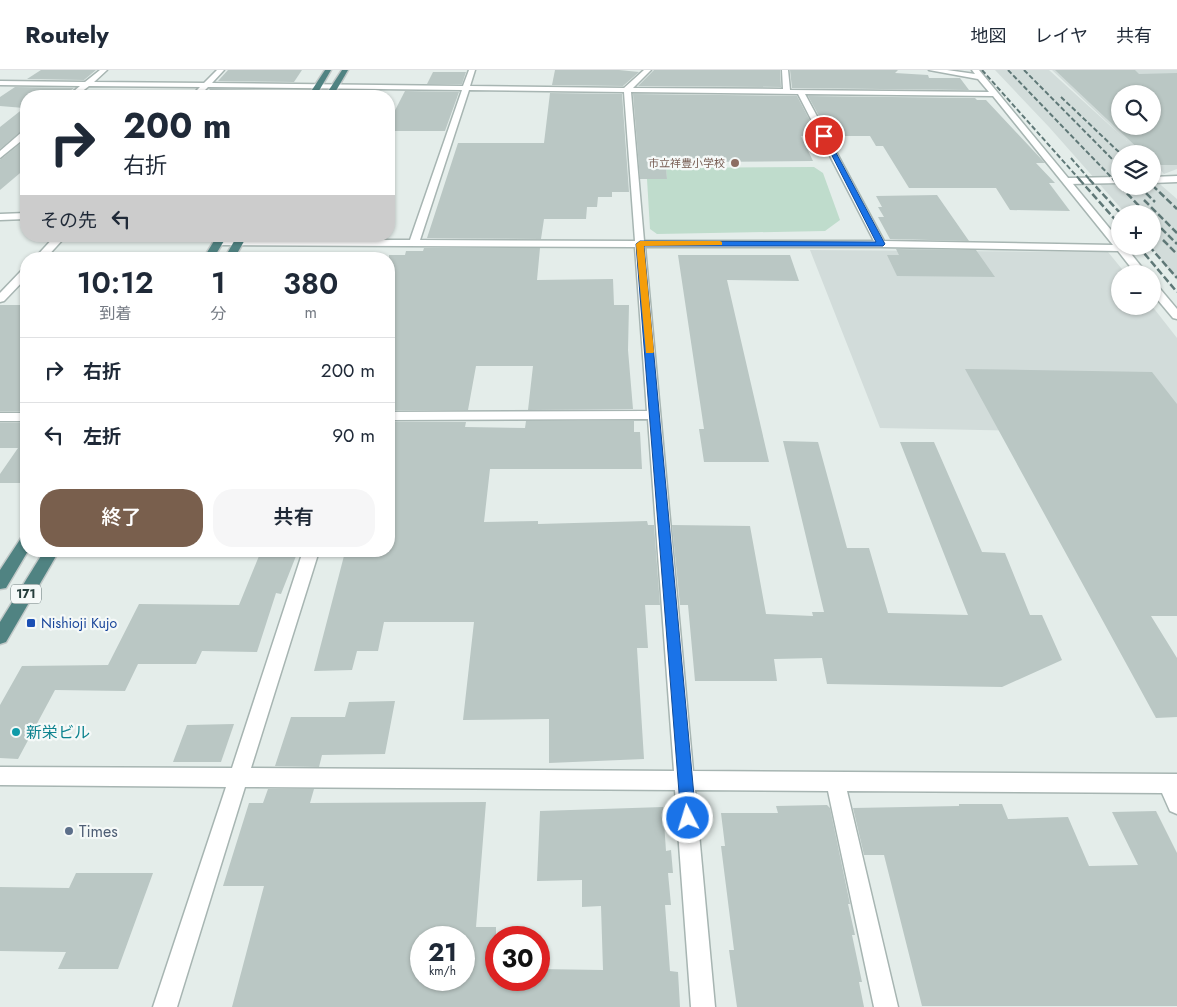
<!DOCTYPE html>
<html lang="ja">
<meta charset="utf-8">
<style>
:root{--surface:#fff;--page:#f6f6f7;--text:#1f2937;--muted:#747a83;--line:#e0e1e3;--accent:#795f4d}
body{margin:0;font-family:Jost,"Noto Sans JP",sans-serif;background:var(--page);color:var(--text);height:100vh;display:flex;flex-direction:column;font-size:19px;white-space:nowrap}
*{box-sizing:border-box;margin:0}
p{font-size:16px;color:var(--muted)}
.icon{flex:none;width:28px;height:28px;fill:none;stroke:currentColor;stroke-width:2;stroke-linecap:round;stroke-linejoin:round}
.map{position:relative;flex:1;overflow:hidden}
.panel{position:absolute;left:20px;top:182px;width:375px;height:305px;display:flex;flex-direction:column;background:var(--surface);border-radius:20px;box-shadow:0 1px 4px #0004}
.panel>*{flex:none}
.hud{position:absolute;left:20px;top:20px;width:375px;height:152px;border-radius:20px;box-shadow:0 1px 4px #0004;background:#fff;color:var(--text);overflow:hidden}
.buttons{position:absolute;left:1111px;top:15px;display:grid;gap:10px}
.buttons a{display:grid;place-items:center;width:50px;height:50px;border-radius:50%;background:var(--surface);box-shadow:0 1px 4px #0004;font-size:25px}
.speed{position:absolute;left:410px;top:856px;display:flex;gap:10px;font-size:25px;font-weight:700;text-align:center}
.speed>*{display:grid;place-content:center;width:65px;height:65px;border-radius:50%;background:var(--surface);box-shadow:0 1px 4px #0004;line-height:1}
.speed small{font-size:12px;font-weight:400}
.speed .limit{border:8px solid #d22;background:#fff;color:#111}
.pin{position:absolute;display:grid;place-items:center;width:42px;height:42px;color:#fff;margin:-21px;border:2px solid #fff;border-radius:50%;box-shadow:0 1px 5px #0007}
.me{position:absolute;width:55px;margin:-28px;rotate:355deg;stroke-linejoin:round;filter:drop-shadow(0 0 4px #0008)}
.turn{display:flex;align-items:center;gap:18px;height:105px;padding:0 20px;font-size:22px}
.turn .icon{width:65px;height:65px;stroke-width:2.5}
.turn b{display:block;font-size:35px;line-height:42px}
.then{display:flex;align-items:center;height:48px;padding:0 20px;background:#0003;gap:10px;font-size:19px}
.eta{display:flex;justify-content:space-evenly;align-items:center;height:85px;text-align:center}
.eta b{font-size:30px;font-weight:600;line-height:35px}
.cta{display:flex;gap:10px;margin-top:auto;padding:10px 20px}
.cta a{flex:1;height:58px;border-radius:20px;background:var(--accent);color:#fff;font-size:20px;font-weight:600;line-height:58px;text-align:center}
.cta a+a{background:var(--page);color:var(--text)}
ul{padding:0;list-style:none}
li{display:flex;align-items:center;gap:15px;height:65px;padding:0 20px;border-top:1px solid var(--line)}
li div{flex:1}
li b{display:block;font-size:19px}
li em{font-style:normal}
header{display:flex;align-items:center;gap:30px;box-sizing:border-box;height:70px;padding:0 25px;background:var(--surface);border-bottom:1px solid var(--line)}
header strong{font-size:24px}
nav{display:flex;gap:28px;margin-inline-start:auto;font-size:18px}
.map>svg:first-child{display:block}
</style>
<header>
<strong>Routely</strong>
<nav><a>地図</a><a>レイヤ</a><a>共有</a></nav>
</header>
<div class="map">
<svg width="1177" height="937" viewBox="0 0 1177 937">
<rect width="100%" height="100%" fill="#e4edea"/>
<g fill="#d2dcda" fill-rule="evenodd">
<path d="M995,0H1049L1127,71L1052,0H1177V99L1164,104L1160,99L1153,102L1152,84H1120V116H1152L1153,108L1177,129V210L1151,176H1152V144H1126L1049,57ZM1120,24H1152V56H1120Z"/>
<polygon points="810,180 1108,182 1126,204 1120,204 1120,236 1152,236 1177,268 1177,364 880,358"/>
</g>
<polygon fill="#bfdccc" points="814,97 823,103 840,150 825,161 657,164 650,159 647,109 667,109 666,98"/>
<g fill="#bac7c4" fill-rule="evenodd">
<polygon points="41,0 96,0 84,10 27,9"/>
<polygon points="228,0 302,0 294,12 218,11"/>
<polygon points="555,0 619,0 639,2 623,16 552,15"/>
<polygon points="654,0 780,0 781,17 638,16"/>
<polygon points="790,0 898,0 895,3 928,5 929,8 960,8 969,20 792,18"/>
<path d="M1055,0H1135L1139,4L1177,3V95H1156L1152,92V84H1144ZM1120,24H1152V56H1120Z"/>
<polygon points="433,2 466,2 462,14 427,14"/>
<polygon points="15,17 74,18 63,26 26,26 26,59 22,60 0,79 0,57 24,38 0,36 0,27"/>
<polygon points="210,19 289,20 284,26 204,26"/>
<polygon points="405,21 459,22 445,61 389,61 389,52"/>
<polygon points="550,23 622,24 629,122 612,122 612,127 598,127 597,137 587,137 586,149 544,149 541,169 427,168 458,73 544,73"/>
<polygon points="633,24 797,26 818,66 801,66 813,91 702,92 703,95 666,96 667,109 640,109"/>
<polygon points="808,26 975,28 977,30 986,30 1045,93 1036,93 1055,113 1049,113 1070,141 1010,140 996,118 909,118 883,76 876,76 870,66 830,66"/>
<polygon points="26,69 26,98 0,120 0,90"/>
<polygon points="937,125 969,171 890,169 878,147 884,147 878,137 882,137 876,126"/>
<polygon points="424,178 540,178 537,210 613,209 614,235 629,235 628,280 633,339 528,340 533,296 476,296 468,340 389,340 389,185 405,185 406,181 423,181"/>
<polygon points="896,179 976,180 995,207 897,206 887,185 899,185"/>
<polygon points="678,185 790,185 799,211 727,210 769,392 704,392 699,359 704,359"/>
<rect x="0" y="235" width="26" height="106"/>
<polygon points="965,299 1152,302 1177,334 1177,546 1151,546 1177,588 1177,647 1156,648"/>
<polygon points="526,351 634,351 634,362 640,362 642,399 490,399 484,452 538,451 538,454 647,451 648,455 654,455 660,535 645,535 648,578 637,578 644,689 549,693 549,649 463,650 474,552 384,552 378,581 357,581 352,600 314,601 345,482 389,481 389,352 466,352 465,357 525,358"/>
<polygon points="0,353 26,353 26,413 0,413 0,404 18,378 0,378"/>
<polygon points="783,371 818,372 847,478 869,478 888,543 968,545 900,372 934,372 982,482 1005,483 1030,545 1042,545 1062,590 1002,617 827,614 822,588 774,589 777,611 695,611 688,535 680,535 672,455 750,456 766,544 813,546 812,542 824,542"/>
<polygon points="261,481 298,481 281,524 276,523 257,582 202,581 196,594 138,594 125,621 55,620 18,689 0,688 0,635 22,596 108,595 139,534 239,535"/>
<polygon points="395,631 385,684 322,685 319,697 275,696 291,647 345,647 349,632"/>
<polygon points="234,654 221,692 173,692 187,655"/>
<path d="M268,719H314L310,733L486,732L476,857H496V910H539V899L603,900L601,836L582,837V810L537,811L540,741L663,737L666,781L671,780L673,803H668L671,835H665L670,901L678,902L680,937H232L264,816H223L249,733H263ZM421,868H464V910H421Z"/>
<polygon points="959,734 1002,734 1008,749 1068,747 1089,796 1138,795 1112,742 1156,741 1177,783 1177,936 922,936 884,785 864,785 853,738 959,736"/>
<polygon points="827,735 830,738 850,834 848,834 855,865 852,865 862,912 859,912 864,937 737,937 729,880 734,880 721,776 725,776 721,743 778,743 776,736"/>
<polygon points="76,803 153,803 118,899 58,899 66,882 0,881 0,817 69,818"/>
</g>
<g fill="none" stroke-linecap="round" stroke-linejoin="round">
<defs>
<g id="minor">
<path d="M100,0H107L94,12L204,13L217,0H224L212,13L463,16L469,0H475L470,16L624,18L644,0H651L633,18L783,19L782,0H788L790,20L989,22L978,9L929,0H947L975,4L972,0H979L1120,171V176H1125L1147,204H1136L1118,181L881,177H645L693,701L1177,704V744L1170,741L1162,723L847,721L898,937H874L828,721L695,720L715,937H691L675,720L245,717L177,937H153L226,717L0,715V697L232,698L303,481H319L251,698L674,701L648,349L389,350V342L647,341L635,177L215,175V171L218,170H410L462,20L208,17L199,26H191L200,17L89,16L76,26H68L80,16L0,15V11L85,12ZM469,20L624,22L635,171L420,170ZM631,22L798,24L874,171H644ZM805,24L993,26L1113,175L884,171Z"/>
<polygon points="23,61 26,61 26,67 0,88 0,81"/>
<polygon points="26,143 26,149 0,150 0,144"/>
<polygon points="55,166 66,166 45,189 34,189"/>
<polygon points="26,199 26,208 4,231 0,232 0,223 22,200"/>
<polygon points="1152,213 1156,214 1177,239 1177,249 1173,248 1152,223"/>
<rect x="0" y="343" width="26" height="8"/>
</g>
<g id="tertiary">
<polygon points="1177,106 1177,112 1152,113 1152,107"/>
<polygon points="1120,107 1120,113 1068,114 1064,111 1068,108"/>
</g>
<g id="trunk">
<polygon points="325,0 331,0 316,26 308,26"/>
<polygon points="342,0 348,0 333,26 325,26"/>
<polygon points="217,166 227,166 213,189 203,189"/>
<polygon points="237,166 247,166 234,189 224,189"/>
<polygon points="26,466 26,481 28,481 6,518 0,519 0,500 21,468"/>
<polygon points="44,481 59,481 6,572 0,574 0,552"/>
</g>
</defs>
<use href="#minor" stroke="#a7b5b2" stroke-width="3"/>
<use href="#tertiary" stroke="#a7b5b2" stroke-width="3"/>
<use href="#trunk" stroke="#c2c9c8" stroke-width="3"/>
<use href="#minor" fill="#fff" fill-rule="evenodd"/>
<use href="#tertiary" fill="#fff" fill-rule="evenodd"/>
<use href="#trunk" fill="#508382" fill-rule="evenodd"/>
<g stroke="#5f7877" stroke-width="2" stroke-dasharray="5 2.5" stroke-linecap="butt">
<polyline points="982,0 1080,110"/>
<polyline points="1008,0 1114,110"/>
<polyline points="1024,0 1120,97"/>
<polyline points="1061,27 1121,84"/>
<polyline points="1071,88 1090,110"/>
</g>
<g stroke="#5f7877" stroke-width="2.5" stroke-dasharray="7 3" stroke-linecap="butt">
<polyline points="1079,109 1120,155"/>
<polyline points="1089,109 1121,144"/>
<polyline points="1113,109 1147,144"/>
<polyline points="1152,115 1177,139"/>
<polyline points="1139,116 1155,132"/>
<polyline points="1144,130 1177,163"/>
<polyline points="1154,151 1177,174"/>
<polyline points="1163,170 1177,184"/>
<polyline points="1138,176 1177,222"/>
<polyline points="1149,176 1177,208"/>
</g>
</g>
<polygon fill="#1a73e8" stroke="#114b97" points="821,64 827,66 885,174 883,176 644,176 696,748 694,754 688,756 683,754 681,748 636,174 640,171 876,172"/>
<polygon fill="#f59e0b" points="720,171 722,172 722,175 644,176 654,282 653,283 646,283 636,174 640,171"/>
<circle fill="#8d6e63" stroke="#f5f9f8" stroke-width="2" cx="735" cy="93" r="5"/>
<rect fill="#1a4fb4" stroke="#f5f9f8" stroke-width="2" x="26" y="548" width="10" height="10" rx="2.5"/>
<circle fill="#0f9aa8" stroke="#f5f9f8" stroke-width="2" cx="16" cy="662" r="5"/>
<circle fill="#5c6f8a" stroke="#f5f9f8" stroke-width="2" cx="69" cy="761" r="5"/>
<g text-anchor="middle" dominant-baseline="central" stroke-width="4.5" stroke-linejoin="round" paint-order="stroke">
<g font-size="11" fill="#785e54" stroke="#f5f9f8" text-anchor="end">
<text x="725" y="93">市立祥豊小学校</text>
</g>
<rect fill="#f5f9f8" stroke="#637574" stroke-width="1" x="11" y="514.5" width="30" height="19" rx="4"/>
<g font-size="12" font-weight="bold" fill="#253d3b">
<text x="26" y="524">171</text>
</g>
<g font-size="14" fill="#164399" stroke="#f5f9f8" text-anchor="start">
<text x="41" y="553">Nishioji Kujo</text>
</g>
<g font-size="16" fill="#0d838f" stroke="#f5f9f8" text-anchor="start">
<text x="26" y="662">新栄ビル</text>
</g>
<g font-size="16" fill="#4e5e75" stroke="#f5f9f8" text-anchor="start">
<text x="79" y="761">Times</text>
</g>
</g>
</svg>
<div class="buttons">
<a><svg class="icon" aria-label="search" viewBox="0 0 24 24"><circle cx="10" cy="10" r="6"/><path d="M15 15l6 6"/></svg></a>
<a><svg class="icon" aria-label="layers" viewBox="0 0 24 24"><path d="M12 4l9 5-9 5-9-5zM3 14l9 5 9-5"/></svg></a>
<a>+</a>
<a>−</a>
</div>
<div class="speed"><div>21<small>km/h</small></div><div class="limit">30</div></div>
<div class="pin" style="left:824px;top:66px;background:#d93025"><svg class="icon" aria-label="arrive" viewBox="0 0 24 24"><path d="M6 21V4h12l-3 4 3 4H6"/></svg></div>
<svg class="me" style="left:688px;top:748px" viewBox="-20 -20 40 40"><circle r="17" fill="#1a73e8" stroke="#fff" stroke-width="3"/><path d="M0-11L8 9 0 5-8 9z" fill="#fff"/></svg>
<div class="hud">
<div class="turn"><svg class="icon" aria-label="right" viewBox="0 0 24 24"><path d="M7 20v-9h11M14 6l5 5-5 5"/></svg><div><b>200 m</b>右折</div></div>
<div class="then">その先<svg class="icon" aria-label="left" viewBox="0 0 24 24"><path d="M17 20v-9H6M10 6l-5 5 5 5"/></svg></div>
</div>
<section class="panel">
<div class="eta">
<div><b>10:12</b><p>到着</p></div>
<div><b>1</b><p>分</p></div>
<div><b>380</b><p>m</p></div>
</div>
<ul>
<li><svg class="icon" aria-label="right" viewBox="0 0 24 24"><path d="M7 20v-9h11M14 6l5 5-5 5"/></svg><div><b>右折</b></div><em>200 m</em></li>
<li><svg class="icon" aria-label="left" viewBox="0 0 24 24"><path d="M17 20v-9H6M10 6l-5 5 5 5"/></svg><div><b>左折</b></div><em>90 m</em></li>
</ul>
<div class="cta"><a>終了</a><a>共有</a></div>
</section>
</div>
